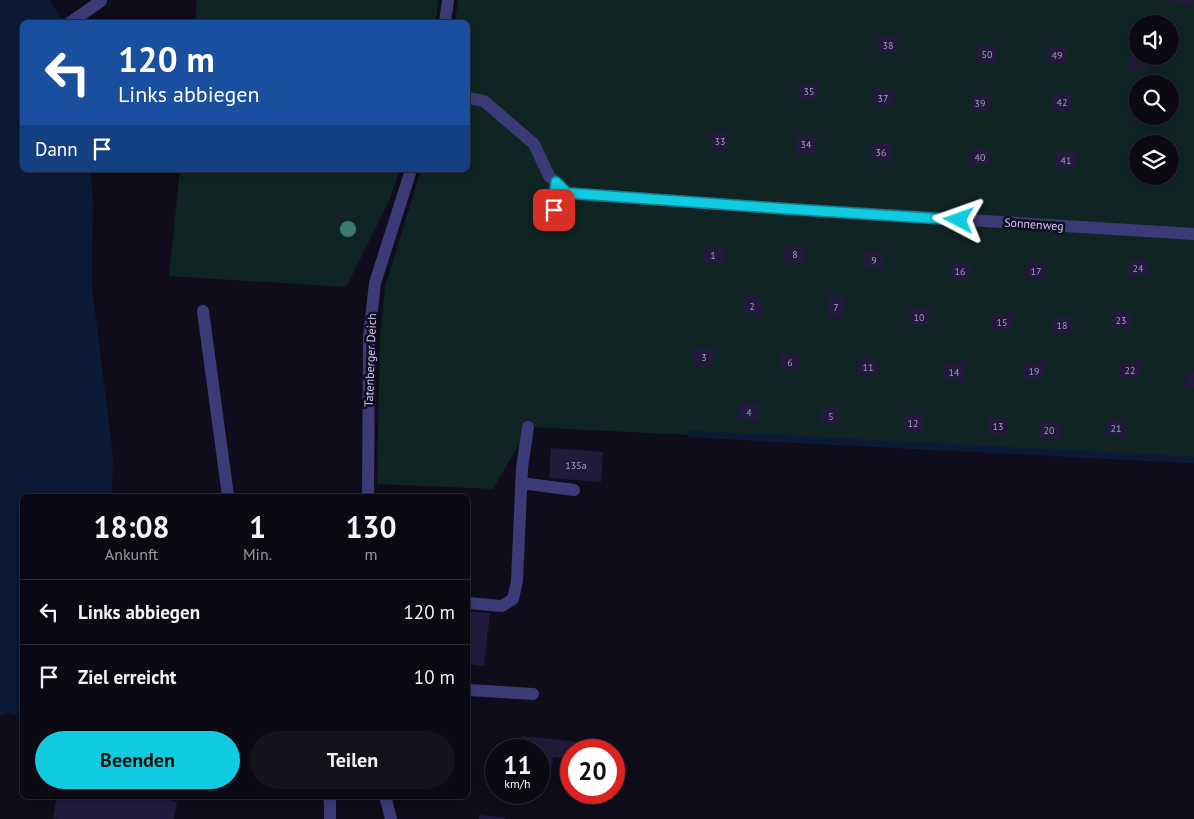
<!DOCTYPE html>
<html lang="de">
<style>
:root{--surface:#0b0914;--page:#14121d;--text:#f1f3f6;--muted:#9a9aa0;--line:#2b2a34;--accent:#11cbe0}
body{margin:0;font-family:"PT Sans",sans-serif;background:var(--page);color:var(--text);height:100vh;display:flex;flex-direction:column;font-size:19px;white-space:nowrap}
*{box-sizing:border-box;margin:0}
p{font-size:16px;color:var(--muted)}
.icon{flex:none;width:28px;height:28px;fill:none;stroke:currentColor;stroke-width:2;stroke-linecap:round;stroke-linejoin:round}
.map{position:relative;flex:1;overflow:hidden}
.sheet{position:absolute;left:20px;top:494px;width:450px;height:305px;display:flex;flex-direction:column;background:var(--surface);border-radius:8px;box-shadow:0 2px 12px #0003,0 0 0 1px var(--line)}
.sheet>*{flex:none}
.banner{position:absolute;left:20px;top:20px;width:450px;height:152px;border-radius:8px;box-shadow:0 2px 12px #0003,0 0 0 1px var(--line);background:#1a4fa0;color:#fff;overflow:hidden}
.controls{position:absolute;left:1129px;top:15px;display:grid;gap:10px}
.controls a{display:grid;place-items:center;width:50px;height:50px;border-radius:50%;background:var(--surface);box-shadow:0 2px 12px #0003,0 0 0 1px var(--line);font-size:25px}
.speed{position:absolute;left:485px;top:739px;display:flex;gap:10px;font-size:25px;font-weight:700;text-align:center}
.speed>*{display:grid;place-content:center;width:65px;height:65px;border-radius:50%;background:var(--surface);box-shadow:0 2px 12px #0003,0 0 0 1px var(--line);line-height:1}
.speed small{font-size:12px;font-weight:400}
.speed .limit{border:8px solid #d22;background:#fff;color:#111}
.pin{position:absolute;display:grid;place-items:center;width:42px;height:42px;color:#fff;margin:-21px;border-radius:10px;box-shadow:0 2px 8px #0006}
.me{position:absolute;width:55px;margin:-28px;rotate:274deg;stroke-linejoin:round;filter:drop-shadow(0 0 4px #0008)}
.turn{display:flex;align-items:center;gap:18px;height:105px;padding:0 15px;font-size:22px}
.turn .icon{width:65px;height:65px;stroke-width:2.5}
.turn b{display:block;font-size:35px;line-height:42px}
.then{display:flex;align-items:center;height:48px;padding:0 15px;background:#0003;gap:10px;font-size:19px}
.eta{display:flex;justify-content:space-evenly;align-items:center;height:85px;text-align:center}
.eta b{font-size:30px;font-weight:700;line-height:35px}
.cta{display:flex;gap:10px;margin-top:auto;padding:10px 15px}
.cta a{flex:1;height:58px;border-radius:30px;background:var(--accent);color:#111;font-size:20px;font-weight:700;line-height:58px;text-align:center}
.cta a+a{background:var(--page);color:var(--text)}
ul{padding:0;list-style:none}
li{display:flex;align-items:center;gap:15px;height:65px;padding:0 15px;border-top:1px solid var(--line)}
li div{flex:1}
li b{display:block;font-size:19px}
li em{font-style:normal}
.map>svg:first-child{display:block}
</style>
<div class="map">
<svg width="1194" height="819" viewBox="0 0 1194 819">
<rect width="100%" height="100%" fill="#0f0c1b"/>
<g fill="#102424" fill-rule="evenodd">
<polygon points="197,0 438,0 436,22 195,22"/>
<path d="M458,0H1194V460L529,427L493,489L377,484L380,336L385,287L421,170H468V22H455ZM1138,24H1170V56H1138ZM1138,84H1170V116H1138ZM1138,144H1170V176H1138Z"/>
<polygon points="180,170 400,170 389,201 346,287 169,276"/>
</g>
<polygon fill="#0c1a35" points="0,0 49,0 62,19 67,16 72,22 22,22 22,170 90,170 93,201 92,286 113,456 112,496 22,496 22,710 14,715 7,712 0,716"/>
<g fill="none" stroke-linecap="round" stroke-linejoin="round">
<polyline stroke="#0c1a35" stroke-width="7" points="692,434 1194,460"/>
</g>
<g fill="#211a3a">
<polygon points="1172,0 1192,0 1192,3 1172,4"/>
<polygon points="878,36 898,37 897,54 877,53"/>
<polygon points="977,44 997,46 996,63 976,62"/>
<polygon points="1047,46 1067,47 1066,64 1046,63"/>
<polygon points="1131,52 1138,52 1138,56 1151,56 1150,70 1130,69"/>
<polygon points="799,82 819,83 818,100 798,99"/>
<polygon points="873,89 894,90 893,107 872,106"/>
<polygon points="1052,93 1072,94 1071,111 1051,110"/>
<polygon points="971,94 991,95 990,112 970,111"/>
<polygon points="1134,105 1138,105 1138,116 1154,116 1153,123 1133,122"/>
<polygon points="710,132 730,133 730,150 709,149"/>
<polygon points="797,135 817,136 816,153 796,153"/>
<polygon points="871,143 892,144 891,161 870,160"/>
<polygon points="970,148 990,149 990,166 969,166"/>
<polygon points="1056,151 1076,152 1075,169 1055,168"/>
<polygon points="1132,153 1138,154 1138,171 1130,171"/>
<polygon points="785,245 805,246 805,263 784,263"/>
<polygon points="703,246 724,247 723,264 703,263"/>
<polygon points="864,251 884,252 883,269 863,268"/>
<polygon points="1129,259 1149,260 1148,277 1127,276"/>
<polygon points="951,262 971,263 970,280 950,279"/>
<polygon points="1027,262 1047,263 1046,280 1026,279"/>
<polygon points="829,296 846,297 844,318 827,316"/>
<polygon points="742,297 763,298 762,315 742,314"/>
<polygon points="910,308 930,309 929,326 909,325"/>
<polygon points="1111,311 1131,312 1131,329 1110,328"/>
<polygon points="993,313 1013,314 1012,331 992,330"/>
<polygon points="1053,316 1073,317 1072,334 1052,333"/>
<polygon points="694,348 714,349 714,366 693,365"/>
<polygon points="780,353 800,354 800,371 779,370"/>
<polygon points="858,358 878,359 877,376 857,375"/>
<polygon points="1121,361 1141,362 1140,379 1120,378"/>
<polygon points="1025,362 1045,363 1044,380 1024,379"/>
<polygon points="944,363 965,364 964,381 943,380"/>
<polygon points="1187,372 1194,372 1194,389 1186,389"/>
<polygon points="739,403 759,404 759,421 738,420"/>
<polygon points="821,407 841,408 840,425 820,424"/>
<polygon points="904,413 924,414 923,431 903,431"/>
<polygon points="988,417 1008,418 1007,435 987,435"/>
<polygon points="1107,419 1127,420 1126,437 1106,436"/>
<polygon points="1040,421 1060,423 1059,440 1039,438"/>
<polygon points="551,448 603,452 601,482 549,478"/>
<polygon points="468,611 490,613 484,666 468,664"/>
<polygon points="521,736 580,742 579,750 571,750 571,759 553,757 551,770 539,769 539,750 519,750"/>
<polygon points="57,796 148,796 177,802 174,819 58,819 53,818"/>
<polygon points="480,815 506,818 506,819 479,819"/>
</g>
<g fill="none" stroke-linecap="round" stroke-linejoin="round">
<g stroke="#3d3b77" stroke-width="12">
<polyline points="71,22 101,1"/>
<polyline points="445,22 448,0"/>
<polyline points="468,98 484,101 534,144 549,176 567,193 774,208 1194,234"/>
<polyline points="554,210 555,182"/>
<polyline points="203,311 228,496"/>
<polyline points="521,483 574,490"/>
<polyline points="368,496 369,337 375,283 411,170"/>
<polyline points="468,603 502,606 513,599 517,581 522,468 528,427"/>
<polyline points="468,690 533,694"/>
<polyline points="329,796 330,803 330,819"/>
<polyline points="385,796 391,819"/>
</g>
</g>
<circle fill="#3a7a71" cx="348" cy="229" r="8"/>
<g fill="none" stroke-linecap="round" stroke-linejoin="round">
<defs>
<polyline id="route" points="554,210 556,182 567,193 774,208 959,220"/>
</defs>
<use href="#route" stroke="#0b8492" stroke-width="12"/>
<use href="#route" stroke="#11cbe0" stroke-width="9"/>
</g>
<g text-anchor="middle" dominant-baseline="central" stroke-width="5" stroke-linejoin="round" paint-order="stroke">
<g font-size="10" fill="#a49ecb">
<text x="888" y="45">38</text>
<text x="987" y="54">50</text>
<text x="1057" y="55">49</text>
<text x="809" y="91">35</text>
<text x="883" y="98">37</text>
<text x="1062" y="102">42</text>
<text x="980" y="103">39</text>
<text x="720" y="141">33</text>
<text x="806" y="144">34</text>
<text x="881" y="152">36</text>
<text x="980" y="157">40</text>
<text x="1066" y="160">41</text>
<text x="795" y="254">8</text>
<text x="713" y="255">1</text>
<text x="874" y="260">9</text>
<text x="1138" y="268">24</text>
<text x="960" y="271">16</text>
<text x="1036" y="271">17</text>
<text x="752" y="306">2</text>
<text x="836" y="307">7</text>
<text x="919" y="317">10</text>
<text x="1121" y="320">23</text>
<text x="1002" y="322">15</text>
<text x="1062" y="325">18</text>
<text x="704" y="357">3</text>
<text x="790" y="362">6</text>
<text x="868" y="367">11</text>
<text x="1130" y="370">22</text>
<text x="1034" y="371">19</text>
<text x="954" y="372">14</text>
<text x="749" y="412">4</text>
<text x="831" y="416">5</text>
<text x="913" y="423">12</text>
<text x="998" y="426">13</text>
<text x="1116" y="428">21</text>
<text x="1049" y="430">20</text>
<text x="576" y="465">135a</text>
</g>
<g font-size="12" fill="#d0cafb" stroke="#0f0c1b">
<text transform="translate(1034 224) rotate(4)">Sonnenweg</text>
<text transform="translate(370 360) rotate(-88)">Tatenberger Deich</text>
</g>
</g>
</svg>
<div class="controls">
<a><svg class="icon" aria-label="sound" viewBox="0 0 24 24"><path d="M4 9h4l5-4v14l-5-4H4zM17 9q2 3 0 6"/></svg></a>
<a><svg class="icon" aria-label="search" viewBox="0 0 24 24"><circle cx="10" cy="10" r="6"/><path d="M15 15l6 6"/></svg></a>
<a><svg class="icon" aria-label="layers" viewBox="0 0 24 24"><path d="M12 4l9 5-9 5-9-5zM3 14l9 5 9-5"/></svg></a>
</div>
<div class="speed"><div>11<small>km/h</small></div><div class="limit">20</div></div>
<div class="pin" style="left:554px;top:210px;background:#d93025"><svg class="icon" aria-label="arrive" viewBox="0 0 24 24"><path d="M6 21V4h12l-3 4 3 4H6"/></svg></div>
<svg class="me" style="left:959px;top:220px" viewBox="-20 -20 40 40"><path d="M0-17L14 15 0 8-14 15z" fill="#11cbe0" stroke="#fff" stroke-width="4"/></svg>
<div class="banner">
<div class="turn"><svg class="icon" aria-label="left" viewBox="0 0 24 24"><path d="M17 20v-9H6M10 6l-5 5 5 5"/></svg><div><b>120 m</b>Links abbiegen</div></div>
<div class="then">Dann<svg class="icon" aria-label="arrive" viewBox="0 0 24 24"><path d="M6 21V4h12l-3 4 3 4H6"/></svg></div>
</div>
<section class="sheet">
<div class="eta">
<div><b>18:08</b><p>Ankunft</p></div>
<div><b>1</b><p>Min.</p></div>
<div><b>130</b><p>m</p></div>
</div>
<ul>
<li><svg class="icon" aria-label="left" viewBox="0 0 24 24"><path d="M17 20v-9H6M10 6l-5 5 5 5"/></svg><div><b>Links abbiegen</b></div><em>120 m</em></li>
<li><svg class="icon" aria-label="arrive" viewBox="0 0 24 24"><path d="M6 21V4h12l-3 4 3 4H6"/></svg><div><b>Ziel erreicht</b></div><em>10 m</em></li>
</ul>
<div class="cta"><a>Beenden</a><a>Teilen</a></div>
</section>
</div>
